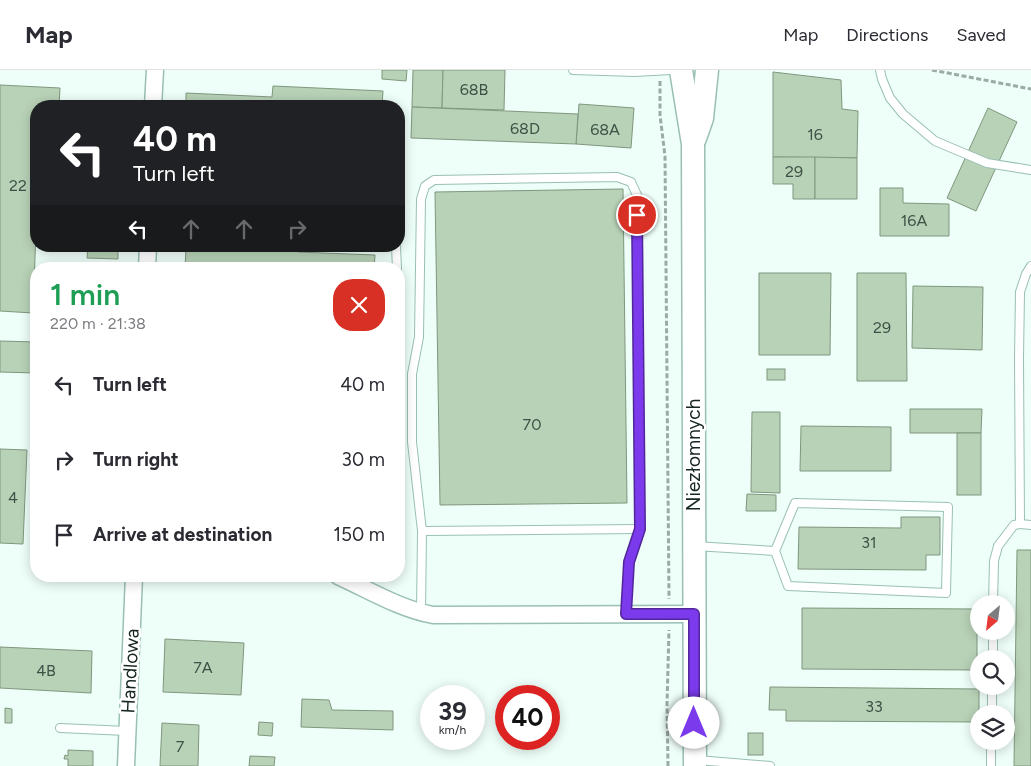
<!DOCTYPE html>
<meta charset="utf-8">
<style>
:root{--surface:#fff;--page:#f2f2f3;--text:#2b2b33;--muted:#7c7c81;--line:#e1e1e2}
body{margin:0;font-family:Figtree,sans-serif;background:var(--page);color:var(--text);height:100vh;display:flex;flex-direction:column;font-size:19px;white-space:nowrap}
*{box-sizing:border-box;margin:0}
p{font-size:16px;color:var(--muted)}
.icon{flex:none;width:28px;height:28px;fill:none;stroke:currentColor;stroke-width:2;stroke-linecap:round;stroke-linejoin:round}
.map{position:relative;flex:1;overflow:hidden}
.sheet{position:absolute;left:30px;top:192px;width:375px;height:320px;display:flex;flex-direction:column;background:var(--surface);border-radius:20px;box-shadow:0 2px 12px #0003}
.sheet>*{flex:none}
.banner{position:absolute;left:30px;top:30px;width:375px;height:152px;border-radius:20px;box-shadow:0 2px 12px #0003;background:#202124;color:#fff;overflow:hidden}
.needle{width:32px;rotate:208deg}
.fabs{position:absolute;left:970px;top:525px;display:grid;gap:10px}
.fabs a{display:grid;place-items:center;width:45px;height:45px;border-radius:50%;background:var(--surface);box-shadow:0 2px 12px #0003;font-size:25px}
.speed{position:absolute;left:420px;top:615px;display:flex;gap:10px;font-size:25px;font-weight:700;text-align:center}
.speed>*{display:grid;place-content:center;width:65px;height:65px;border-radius:50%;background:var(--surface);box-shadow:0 2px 12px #0003;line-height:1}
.speed small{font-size:12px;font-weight:400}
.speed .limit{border:8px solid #d22;background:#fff;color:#111}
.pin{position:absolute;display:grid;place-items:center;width:42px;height:42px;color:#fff;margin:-21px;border:2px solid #fff;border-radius:50%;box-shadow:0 1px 5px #0007}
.me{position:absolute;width:55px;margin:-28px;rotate:0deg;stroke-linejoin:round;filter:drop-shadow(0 0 4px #0008)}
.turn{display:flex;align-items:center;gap:18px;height:105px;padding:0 20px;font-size:22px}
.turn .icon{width:65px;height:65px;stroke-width:2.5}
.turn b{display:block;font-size:35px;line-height:42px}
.lanes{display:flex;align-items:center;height:48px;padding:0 20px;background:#0003;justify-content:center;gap:25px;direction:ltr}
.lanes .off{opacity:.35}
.round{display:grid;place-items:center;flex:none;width:52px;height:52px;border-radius:20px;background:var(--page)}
.headline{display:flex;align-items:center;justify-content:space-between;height:85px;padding:0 20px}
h1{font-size:30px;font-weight:600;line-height:38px;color:#1e9e55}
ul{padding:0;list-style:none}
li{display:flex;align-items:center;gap:15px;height:75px;padding:0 20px}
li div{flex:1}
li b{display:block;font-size:19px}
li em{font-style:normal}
header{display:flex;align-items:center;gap:30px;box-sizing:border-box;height:70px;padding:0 25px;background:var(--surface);border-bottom:1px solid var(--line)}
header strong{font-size:24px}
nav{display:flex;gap:28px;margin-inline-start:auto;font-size:18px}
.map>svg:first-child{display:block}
</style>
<header>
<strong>Map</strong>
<nav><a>Map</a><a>Directions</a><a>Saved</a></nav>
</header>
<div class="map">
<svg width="1031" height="696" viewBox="0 0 1031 696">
<rect width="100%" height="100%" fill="#eefef8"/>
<g fill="#b8d2b7" stroke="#7f977e">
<polygon points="382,0 407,0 406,11 382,9"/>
<polygon points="413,0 443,0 442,38 412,37"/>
<polygon points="443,0 505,0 504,40 442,38"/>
<polygon points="773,2 841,10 842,39 858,41 857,88 773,87"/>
<polygon points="0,15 60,18 59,36 36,36 36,51 34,51 33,70 36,71 36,160 33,243 0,241"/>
<polygon points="273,16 383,21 382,36 186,36 186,23 272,27"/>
<polygon points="579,34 634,38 631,78 576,74"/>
<polygon points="412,37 578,44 576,74 411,68"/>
<polygon points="988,38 1017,52 976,141 947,128"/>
<polygon points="773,87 815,87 815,129 793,129 793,114 773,114"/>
<polygon points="815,87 857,88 857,129 815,129"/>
<polygon points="880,118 903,118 903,133 949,134 949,166 880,166"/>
<polygon points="623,119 627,433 440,435 435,122"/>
<polygon points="88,176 118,176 118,189 87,188"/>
<polygon points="186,176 298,176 298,182 375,185 374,199 185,199"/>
<polygon points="759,203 831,203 830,285 759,285"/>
<polygon points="857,203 906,203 907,311 857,311"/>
<polygon points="913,216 983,217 982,280 912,278"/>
<polygon points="0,271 36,272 36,303 0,302"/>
<rect x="767" y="299" width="18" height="11"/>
<polygon points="910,339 982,339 981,363 910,363"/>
<polygon points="752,342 780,342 780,423 751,422"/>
<polygon points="801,356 891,357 891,401 800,401"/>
<rect x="957" y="363" width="24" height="62"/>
<polygon points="0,379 27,380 23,474 0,473"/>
<polygon points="747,424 776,425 776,441 746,441"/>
<polygon points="901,447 940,447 940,485 926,485 926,500 798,499 799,457 901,458"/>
<polygon points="1017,480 1031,480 1031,696 1014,696"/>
<polygon points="802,538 977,539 977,600 802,599"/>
<polygon points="165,569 244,573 241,625 163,622"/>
<polygon points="0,577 92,581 91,623 0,618"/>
<polygon points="770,617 979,619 979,652 786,651 786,640 769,640"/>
<polygon points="302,629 329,630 332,640 393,641 393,660 301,657"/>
<polygon points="5,638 12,639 12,653 5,653"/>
<polygon points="259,652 273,653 272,666 258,665"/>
<polygon points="162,653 199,655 198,696 160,696"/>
<rect x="748" y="663" width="15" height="22"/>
<polygon points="68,680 93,681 93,696 68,696 68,689 64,689 65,685 68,686"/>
<polygon points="250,686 275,687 274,696 249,696"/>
</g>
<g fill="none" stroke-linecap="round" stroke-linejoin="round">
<defs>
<g id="lane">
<polyline points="573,0 635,2 671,0"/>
<polyline points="880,0 882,9 890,28 903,44 935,71 987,93 1031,100"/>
<polyline points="396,176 397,199"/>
<polyline points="1031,196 1026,204 1020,222 1019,288 1020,454 1031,455"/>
<polyline points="399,222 399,245"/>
<polyline points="422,461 640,459"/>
<polyline points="695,476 775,481 788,516 946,523 948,437 795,433 775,481"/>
<polyline points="993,534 994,491 998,476 1014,455 1020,454"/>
<polyline points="421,543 422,461 412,372 412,304 419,267 421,129 425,116 434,110 617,107 631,112 637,125 640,459 629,492 626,544"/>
<polyline points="993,589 993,561"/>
<polyline points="992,644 992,616"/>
<polyline points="60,658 127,661"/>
<polyline points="697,690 770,696"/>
<polyline points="991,696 991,671"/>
</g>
<g id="street">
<polyline points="153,36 155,0"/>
<polyline points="147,199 148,176"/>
<path d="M338,506C369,520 400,539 433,545L694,544"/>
<polyline points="126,696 134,506"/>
</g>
<g id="secondary">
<polyline points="681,0 693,74 695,696"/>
<polyline points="695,68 702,48 707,0"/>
</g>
</defs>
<use href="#lane" stroke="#99c0b3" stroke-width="10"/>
<use href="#street" stroke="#99c0b3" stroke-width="19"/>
<use href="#secondary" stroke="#99c0b3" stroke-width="25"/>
<g stroke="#9aaaa4" stroke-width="3" stroke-dasharray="5 2.5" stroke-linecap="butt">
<polyline points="932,0 1031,19"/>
<polyline points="660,11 660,45 665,86 669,529"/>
<polyline points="668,696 667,634 669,560"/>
</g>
<use href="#lane" stroke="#fff" stroke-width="8"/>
<use href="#street" stroke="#fff" stroke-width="16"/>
<use href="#secondary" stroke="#fff" stroke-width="22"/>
</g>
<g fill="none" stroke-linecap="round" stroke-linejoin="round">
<defs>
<polyline id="route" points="637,145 640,459 629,492 626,544 694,544 694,653"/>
</defs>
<use href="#route" stroke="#51269a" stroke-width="12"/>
<use href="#route" stroke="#7c3aed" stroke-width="9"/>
</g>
<g text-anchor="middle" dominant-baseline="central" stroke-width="5" stroke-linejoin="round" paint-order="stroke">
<g font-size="16" fill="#3e5146">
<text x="474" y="19">68B</text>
<text x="525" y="58">68D</text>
<text x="605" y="59">68A</text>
<text x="815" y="64">16</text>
<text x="794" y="101">29</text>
<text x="18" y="115">22</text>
<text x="914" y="150">16A</text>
<text x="882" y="257">29</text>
<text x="532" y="354">70</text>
<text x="13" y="427">4</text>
<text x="869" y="472">31</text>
<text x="203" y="597">7A</text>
<text x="46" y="600">4B</text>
<text x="874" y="636">33</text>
<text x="180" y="676">7</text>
</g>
<g font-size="19" fill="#162621" stroke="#fff">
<text transform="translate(693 385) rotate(-90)">Niezłomnych</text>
<text transform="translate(130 601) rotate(-87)">Handlowa</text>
</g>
</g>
</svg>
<div class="fabs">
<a><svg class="needle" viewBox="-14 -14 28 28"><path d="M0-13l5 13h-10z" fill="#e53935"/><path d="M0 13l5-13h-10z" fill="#7c7c81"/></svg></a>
<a><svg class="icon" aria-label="search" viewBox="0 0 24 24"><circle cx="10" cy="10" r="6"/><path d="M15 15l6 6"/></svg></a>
<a><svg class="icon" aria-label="layers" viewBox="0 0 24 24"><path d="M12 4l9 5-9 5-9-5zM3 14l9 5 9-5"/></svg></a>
</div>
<div class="speed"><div>39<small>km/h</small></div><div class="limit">40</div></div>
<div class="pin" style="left:637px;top:145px;background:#d93025"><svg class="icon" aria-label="arrive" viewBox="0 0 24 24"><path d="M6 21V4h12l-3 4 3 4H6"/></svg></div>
<svg class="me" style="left:694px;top:653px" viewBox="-20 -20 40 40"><circle r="19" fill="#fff"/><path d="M0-13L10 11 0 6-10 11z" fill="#7c3aed"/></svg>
<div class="banner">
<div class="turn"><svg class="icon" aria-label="left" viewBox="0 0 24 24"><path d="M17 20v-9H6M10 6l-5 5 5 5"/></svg><div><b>40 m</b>Turn left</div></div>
<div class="lanes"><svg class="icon" aria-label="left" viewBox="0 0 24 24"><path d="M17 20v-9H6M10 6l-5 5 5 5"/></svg><svg class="icon off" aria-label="ahead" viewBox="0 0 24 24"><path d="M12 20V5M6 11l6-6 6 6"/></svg><svg class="icon off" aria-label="ahead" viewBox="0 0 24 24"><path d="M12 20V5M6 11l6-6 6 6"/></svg><svg class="icon off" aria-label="right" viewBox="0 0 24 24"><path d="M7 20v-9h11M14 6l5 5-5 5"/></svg></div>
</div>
<section class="sheet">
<div class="headline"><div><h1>1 min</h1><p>220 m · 21:38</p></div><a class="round" style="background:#d93025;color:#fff"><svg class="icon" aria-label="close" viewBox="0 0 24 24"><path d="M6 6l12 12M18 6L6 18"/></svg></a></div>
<ul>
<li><svg class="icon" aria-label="left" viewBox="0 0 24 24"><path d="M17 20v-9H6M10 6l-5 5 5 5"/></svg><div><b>Turn left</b></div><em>40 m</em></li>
<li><svg class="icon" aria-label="right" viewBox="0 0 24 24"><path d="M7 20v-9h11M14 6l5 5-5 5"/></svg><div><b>Turn right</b></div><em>30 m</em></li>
<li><svg class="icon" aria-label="arrive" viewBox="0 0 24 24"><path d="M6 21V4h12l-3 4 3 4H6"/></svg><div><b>Arrive at destination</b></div><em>150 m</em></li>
</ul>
</section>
</div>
